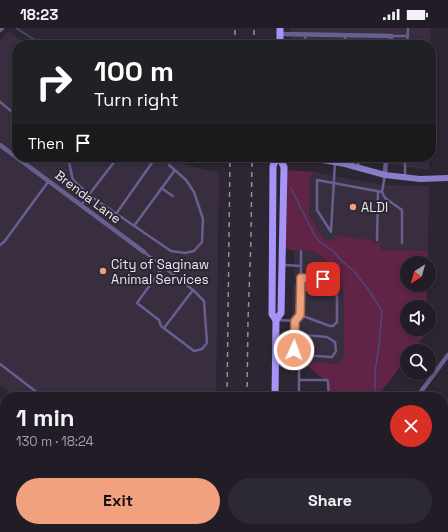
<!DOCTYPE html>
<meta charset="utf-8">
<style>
:root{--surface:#211c26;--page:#2d2932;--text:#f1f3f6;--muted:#a2a1a7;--line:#3e3a43;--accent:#f1a17d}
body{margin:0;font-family:"Space Grotesk",sans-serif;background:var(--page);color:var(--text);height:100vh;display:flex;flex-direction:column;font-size:15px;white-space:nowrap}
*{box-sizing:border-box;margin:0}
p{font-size:13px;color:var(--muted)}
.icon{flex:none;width:22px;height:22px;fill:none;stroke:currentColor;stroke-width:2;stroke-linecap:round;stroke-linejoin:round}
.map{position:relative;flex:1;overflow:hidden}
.side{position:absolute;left:0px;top:364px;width:448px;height:140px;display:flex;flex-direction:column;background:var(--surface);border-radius:16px 16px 0 0;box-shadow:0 2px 6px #0003,0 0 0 1px var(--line)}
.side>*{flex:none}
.banner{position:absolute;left:12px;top:12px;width:424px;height:122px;border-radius:16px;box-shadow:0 2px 6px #0003,0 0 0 1px var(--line);background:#202124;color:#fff;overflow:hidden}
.needle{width:26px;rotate:217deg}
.controls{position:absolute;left:400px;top:228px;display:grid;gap:8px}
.controls a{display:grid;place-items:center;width:36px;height:36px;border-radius:50%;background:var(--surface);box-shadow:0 2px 6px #0003,0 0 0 1px var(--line);font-size:20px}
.pin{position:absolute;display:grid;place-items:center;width:34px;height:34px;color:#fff;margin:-17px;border-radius:8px;box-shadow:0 2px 6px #0006}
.me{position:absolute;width:44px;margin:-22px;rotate:2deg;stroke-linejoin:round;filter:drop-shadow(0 0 3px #0008)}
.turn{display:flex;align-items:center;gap:14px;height:84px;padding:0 16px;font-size:18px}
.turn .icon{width:52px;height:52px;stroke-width:2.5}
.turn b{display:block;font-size:28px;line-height:34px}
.then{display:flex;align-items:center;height:38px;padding:0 16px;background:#0003;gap:8px;font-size:15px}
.round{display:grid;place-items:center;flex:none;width:42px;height:42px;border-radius:21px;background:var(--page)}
.overview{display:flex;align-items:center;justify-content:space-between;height:68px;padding:0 16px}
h1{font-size:24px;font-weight:700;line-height:30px}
.action{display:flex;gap:8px;margin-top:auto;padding:8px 16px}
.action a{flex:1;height:46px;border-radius:24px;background:var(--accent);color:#111;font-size:16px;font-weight:700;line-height:46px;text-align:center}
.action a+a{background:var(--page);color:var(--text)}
.status{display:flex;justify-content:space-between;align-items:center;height:28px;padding:0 20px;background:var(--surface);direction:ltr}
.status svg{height:11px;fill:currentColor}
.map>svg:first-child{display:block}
</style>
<div class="status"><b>18:23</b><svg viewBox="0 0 49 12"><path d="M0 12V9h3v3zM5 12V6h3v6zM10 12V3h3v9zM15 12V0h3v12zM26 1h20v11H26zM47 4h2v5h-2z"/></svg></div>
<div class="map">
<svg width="448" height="504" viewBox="0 0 448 504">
<rect width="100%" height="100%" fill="#2c2532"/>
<g fill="#382e40">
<polygon points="291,0 431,0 430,17 291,17"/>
<polygon points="8,3 28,17 17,17 17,129 168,129 175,134 219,145 216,369 16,369 0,357 0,14"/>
<polygon points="357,129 429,129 429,142 370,134"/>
<polygon points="314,144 382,157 429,158 428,223 379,222 374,216 335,209 335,214 324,211 309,187 310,149"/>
<polygon points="298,221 311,223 320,227 327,236 339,254 294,252 294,223"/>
<polygon points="293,255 335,256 344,265 344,329 339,336 302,333 291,327"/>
<polygon points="0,473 5,477 5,499 34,499 40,504 0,504"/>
<polygon points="190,499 214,499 214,504 197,504"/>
<rect x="290" y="499" width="50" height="5"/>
</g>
<polygon fill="#612346" points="287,142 314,144 310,149 309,187 324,211 335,213 335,208 372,212 374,216 380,215 380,222 428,223 428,235 407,235 407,257 427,257 426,279 407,279 407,301 425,301 425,307 412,323 407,323 407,330 377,369 326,369 328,355 302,333 339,336 344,329 344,265 328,236 320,227 311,223 298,221 294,223 286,220"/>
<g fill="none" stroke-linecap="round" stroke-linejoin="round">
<g stroke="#4b4976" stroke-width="1.5">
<polyline points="16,0 43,17"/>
<polyline points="196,129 215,133"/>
<polyline points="291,160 315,208 321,215 333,223 341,232 354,243 370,264 382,283 379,318 375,343 375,369"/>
<polyline points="351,504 351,499"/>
</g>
<g stroke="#675f90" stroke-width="2.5">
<polyline points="305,7 305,17"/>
<polyline points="345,8 345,17"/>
<polyline points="391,8 408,8"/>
<polyline points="407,17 408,0"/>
<polyline points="0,74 17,88"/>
<polyline points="65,129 69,134 72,148 73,152 89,167 171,223 185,225 194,223 202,214 203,191 194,164 186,152 169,137"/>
<polyline points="69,134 73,129"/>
<polyline points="358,138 359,129"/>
<polyline points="405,149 405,129"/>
<polyline points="161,160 173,168"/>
<polyline points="382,164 385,170 402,182 402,215"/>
<polyline points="81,177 118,129"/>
<polyline points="116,186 156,129"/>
<polyline points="134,198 175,142"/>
<polyline points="331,203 335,134"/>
<polyline points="331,204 317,182 317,152 382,164 385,147"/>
<polyline points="377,212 378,163"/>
<polyline points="0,217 4,214 48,154"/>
<polyline points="144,224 193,262 204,273 207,315 202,321 194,323 161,298 159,292 137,275 163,239"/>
<polyline points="284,237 301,238 301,262 331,262 334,263 337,268 337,294 333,298 330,298 300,287 295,293"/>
<polyline points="301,238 301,223"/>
<polyline points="301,250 334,251"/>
<polyline points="300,287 301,262"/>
<polyline points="278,292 295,293 294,322"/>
<polyline points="164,300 193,262"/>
<polyline points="276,321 294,322 300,327 332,329 336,323 335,314 327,309 294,306"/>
<polyline points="0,336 43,369"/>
<polyline points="299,352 327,352 328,354 329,369"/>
<polyline points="276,366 299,366 299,369"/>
<polyline points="299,366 299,336"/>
<polyline points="206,369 206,366"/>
<polyline points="0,483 5,487"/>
<polyline points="21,499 28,504"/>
<polyline points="338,504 338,499"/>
</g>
<g stroke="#675f90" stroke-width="4.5">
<polyline points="0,2 2,0"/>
<polyline points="280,6 391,8 391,17"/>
<polyline points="0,117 144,224"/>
<polyline points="385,147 386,129"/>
<polyline points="417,369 448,327"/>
<polyline points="443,403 448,407"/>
<polyline points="388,504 389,499"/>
</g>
<polyline stroke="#8a7dca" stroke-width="6" points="306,129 345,136 385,147 420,151 448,150"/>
<g stroke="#a694f8" stroke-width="7">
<polyline points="280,17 280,0"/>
<polyline points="276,292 281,285 284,139 279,129"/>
<polyline points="275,369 276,292 272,286 273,138 277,129"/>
<polyline points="274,504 274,499"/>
</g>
<g stroke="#95909a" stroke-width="1.5" stroke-dasharray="5 5" stroke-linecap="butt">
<polyline points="235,17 235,0"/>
<polyline points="254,17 254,0"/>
<polyline points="227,369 230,129"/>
<polyline points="247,369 248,293 251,210 252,129"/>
<polyline points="0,448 5,452"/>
<polyline points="69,499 76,504"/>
<polyline points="225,504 225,499"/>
<polyline points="247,504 247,499"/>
</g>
</g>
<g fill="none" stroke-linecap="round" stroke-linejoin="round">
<defs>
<polyline id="route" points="294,322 295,293 300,287 301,250 323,251"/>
</defs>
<use href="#route" stroke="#9d6951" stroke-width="10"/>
<use href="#route" stroke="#f1a17d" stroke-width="7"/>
</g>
<g fill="#f1a17d" stroke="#2c2532" stroke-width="1.5">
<circle cx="353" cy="179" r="4"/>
<circle cx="103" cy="243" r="4"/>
</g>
<g text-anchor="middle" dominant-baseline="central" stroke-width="4" stroke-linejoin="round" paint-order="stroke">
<g font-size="13" fill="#ebe7ef" stroke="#2c2532">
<text transform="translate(88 169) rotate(37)">Brenda Lane</text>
</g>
<g font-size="13" fill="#ebe7ef" stroke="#2c2532" text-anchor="start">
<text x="361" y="179">ALDI</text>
<text x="111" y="236">City of Saginaw<tspan x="111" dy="15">Animal Services</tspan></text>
</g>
</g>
</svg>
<div class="controls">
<a><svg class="needle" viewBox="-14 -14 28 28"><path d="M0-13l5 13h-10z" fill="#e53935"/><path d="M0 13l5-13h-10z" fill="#a2a1a7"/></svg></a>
<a><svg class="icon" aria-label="sound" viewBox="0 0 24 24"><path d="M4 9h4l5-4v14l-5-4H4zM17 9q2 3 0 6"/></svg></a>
<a><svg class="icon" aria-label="search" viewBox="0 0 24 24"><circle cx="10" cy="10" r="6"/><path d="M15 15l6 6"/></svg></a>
</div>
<div class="pin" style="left:323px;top:251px;background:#d93025"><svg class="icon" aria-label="arrive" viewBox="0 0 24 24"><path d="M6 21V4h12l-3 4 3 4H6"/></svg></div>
<svg class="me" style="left:294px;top:322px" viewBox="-20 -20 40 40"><circle r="17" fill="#f1a17d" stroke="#fff" stroke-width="3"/><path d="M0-11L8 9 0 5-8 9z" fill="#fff"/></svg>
<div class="banner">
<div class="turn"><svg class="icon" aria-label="right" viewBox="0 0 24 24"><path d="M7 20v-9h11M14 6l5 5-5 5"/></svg><div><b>100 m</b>Turn right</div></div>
<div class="then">Then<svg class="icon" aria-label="arrive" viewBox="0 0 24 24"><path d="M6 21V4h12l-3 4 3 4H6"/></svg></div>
</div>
<section class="side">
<div class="overview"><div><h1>1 min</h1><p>130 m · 18:24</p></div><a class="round" style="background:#d93025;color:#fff"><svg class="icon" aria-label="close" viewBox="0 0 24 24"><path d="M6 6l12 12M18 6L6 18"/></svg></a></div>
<div class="action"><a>Exit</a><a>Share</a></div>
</section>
</div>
